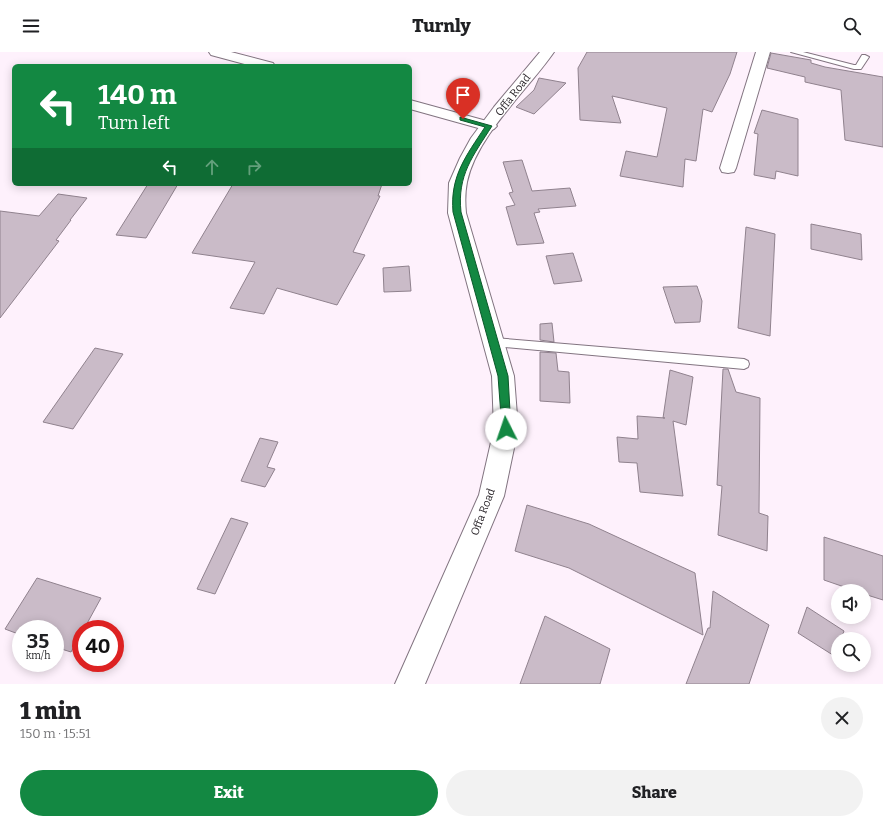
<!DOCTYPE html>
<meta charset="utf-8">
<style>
:root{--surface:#fff;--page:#f2f2f2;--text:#202124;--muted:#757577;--accent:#138842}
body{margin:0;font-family:Bitter,serif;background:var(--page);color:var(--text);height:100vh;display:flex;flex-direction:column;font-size:15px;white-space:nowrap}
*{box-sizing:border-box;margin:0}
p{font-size:13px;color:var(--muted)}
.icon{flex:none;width:22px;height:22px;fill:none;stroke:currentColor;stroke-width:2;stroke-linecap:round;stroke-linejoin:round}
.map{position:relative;height:632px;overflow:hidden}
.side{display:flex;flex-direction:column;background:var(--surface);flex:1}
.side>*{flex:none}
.banner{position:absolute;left:12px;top:12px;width:400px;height:122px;border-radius:6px;box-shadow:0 2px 10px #0003;background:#138842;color:#fff;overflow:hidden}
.buttons{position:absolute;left:831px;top:532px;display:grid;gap:8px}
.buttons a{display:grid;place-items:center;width:40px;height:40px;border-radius:50%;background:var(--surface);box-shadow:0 2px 10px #0003;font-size:20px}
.speed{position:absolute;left:12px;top:568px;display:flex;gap:8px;font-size:20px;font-weight:700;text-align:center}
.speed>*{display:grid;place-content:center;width:52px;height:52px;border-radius:50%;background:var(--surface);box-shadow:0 2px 10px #0003;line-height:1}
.speed small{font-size:10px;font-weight:400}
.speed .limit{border:6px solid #d22;background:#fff;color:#111}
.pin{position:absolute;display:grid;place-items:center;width:34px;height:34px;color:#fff;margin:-41px -17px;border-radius:50% 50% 50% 0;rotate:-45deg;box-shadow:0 0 4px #0007}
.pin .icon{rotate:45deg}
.me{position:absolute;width:44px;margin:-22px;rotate:356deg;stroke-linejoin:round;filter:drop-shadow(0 0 3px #0008)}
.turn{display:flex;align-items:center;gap:14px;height:84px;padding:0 20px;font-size:18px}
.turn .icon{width:52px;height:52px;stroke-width:2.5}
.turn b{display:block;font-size:28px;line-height:34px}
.lanes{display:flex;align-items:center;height:38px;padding:0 20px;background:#0003;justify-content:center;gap:20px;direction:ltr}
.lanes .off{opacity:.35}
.round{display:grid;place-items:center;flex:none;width:42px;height:42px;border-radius:21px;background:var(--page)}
.summary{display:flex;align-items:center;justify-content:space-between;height:68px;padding:0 20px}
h1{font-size:24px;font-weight:800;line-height:30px}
.primary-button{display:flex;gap:8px;margin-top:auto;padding:8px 20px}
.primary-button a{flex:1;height:46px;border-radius:24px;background:var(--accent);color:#fff;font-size:16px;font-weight:800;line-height:46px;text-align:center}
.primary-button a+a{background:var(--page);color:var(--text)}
header{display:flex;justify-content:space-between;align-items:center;height:52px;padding:0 20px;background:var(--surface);font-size:18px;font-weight:800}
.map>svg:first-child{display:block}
</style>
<header><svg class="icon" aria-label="menu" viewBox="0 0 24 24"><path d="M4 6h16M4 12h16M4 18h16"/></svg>Turnly<svg class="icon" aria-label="search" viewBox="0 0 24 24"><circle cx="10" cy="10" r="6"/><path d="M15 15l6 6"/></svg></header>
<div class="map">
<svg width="883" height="632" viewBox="0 0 883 632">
<rect width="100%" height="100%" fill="#fef1fc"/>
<g fill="#cabbc8" stroke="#90828e">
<polygon points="587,0 737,0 730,22 712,60 703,57 696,109 685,107 683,135 620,124 626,99 657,105 667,56 612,44 621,71 580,68 578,16"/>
<polygon points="771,1 811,8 811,11 825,15 883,25 883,95 845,88 841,38 805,30 805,25 767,16"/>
<polygon points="539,26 566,31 534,62 516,55 534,38"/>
<polygon points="762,58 798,67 798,124 776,119 775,127 754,123 758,82 754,81"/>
<polygon points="522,108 532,139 570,136 576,154 538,157 540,160 534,161 544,191 517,193 506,155 515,153 509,141 513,140 503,110"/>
<polygon points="148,132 178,132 146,186 116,183"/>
<polygon points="233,132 382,132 378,144 380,144 353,200 365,203 337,253 277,236 264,262 230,256 255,210 192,201"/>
<polygon points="58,142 87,146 70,168 71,168 56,188 59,189 0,266 0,159 39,164"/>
<polygon points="811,172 861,182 862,208 811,197"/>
<polygon points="746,175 775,182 770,284 738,276"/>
<polygon points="573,201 582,229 554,232 546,204"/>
<polygon points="409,214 411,239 384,240 383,216"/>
<polygon points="697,234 702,249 700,270 675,271 663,235"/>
<polygon points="552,271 554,290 540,288 540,272"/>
<polygon points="95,296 123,302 73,377 43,370"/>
<polygon points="540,300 556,301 558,319 569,320 570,351 540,349"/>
<polygon points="723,317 728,317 736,340 760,346 759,461 768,464 767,499 718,483 722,434 717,433"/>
<polygon points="670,318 693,325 686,373 673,369 683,444 640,440 637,411 619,410 617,385 638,387 637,364 665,366 663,366"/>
<polygon points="260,386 278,390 267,415 275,417 265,435 241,429"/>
<polygon points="527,453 589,472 695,521 703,583 569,516 515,499"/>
<polygon points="231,466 248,471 215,542 197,537"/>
<polygon points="824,485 883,504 883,548 864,542 864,539 856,539 824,528"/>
<polygon points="37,526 101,546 84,577 81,577 81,582 71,600 55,595 55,577 21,577 21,583 5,577"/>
<polygon points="713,539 769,573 749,632 686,632 708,576 710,576"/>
<polygon points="807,555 844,579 841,587 838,587 838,598 836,605 798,581"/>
<polygon points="545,564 610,597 600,632 520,632"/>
</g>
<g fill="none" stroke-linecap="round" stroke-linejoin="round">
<defs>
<g id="lane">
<polygon points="791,0 803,0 854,13 856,13 862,3 865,3 869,5 861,17 854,17"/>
<polygon points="494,286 744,307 748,309 749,312 748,315 744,317 494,294 490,293 489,290 490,287"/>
</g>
<g id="street">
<polygon points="209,0 231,0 273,11 275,14 252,14 211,3"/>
<polygon points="756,0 770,0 736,116 734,120 728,121 722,120 720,116"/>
<polygon points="410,48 494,71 497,74 494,77 489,79 410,57"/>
</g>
<path id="secondary" d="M540,0H554C527,39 477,83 467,130C465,140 465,151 466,161L514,324L518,377L504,444L425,632H395L479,443L494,377L492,324L448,161L449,131L460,106L471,86L494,55Z"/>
</defs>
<use href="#lane" stroke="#827480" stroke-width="2"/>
<use href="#street" stroke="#827480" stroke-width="2"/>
<use href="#secondary" stroke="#827480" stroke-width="2"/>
<use href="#lane" fill="#fff" fill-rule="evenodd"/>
<use href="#street" fill="#fff" fill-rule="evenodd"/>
<use href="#secondary" fill="#fff" fill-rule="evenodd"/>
</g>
<path fill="#138842" stroke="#0c582b" d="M460,65L492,74C473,104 457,123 461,160L508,324L511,377L510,380L506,382L503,380L502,377L498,324L453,160C450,124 466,104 485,75L460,68Z"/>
<g text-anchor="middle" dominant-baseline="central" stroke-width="3" stroke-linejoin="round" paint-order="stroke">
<g font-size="11" fill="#2a252a" stroke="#fff">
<text transform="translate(513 43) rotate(-52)">Offa Road</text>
<text transform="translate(483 460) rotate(-69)">Offa Road</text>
</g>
</g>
</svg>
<div class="buttons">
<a><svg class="icon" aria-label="sound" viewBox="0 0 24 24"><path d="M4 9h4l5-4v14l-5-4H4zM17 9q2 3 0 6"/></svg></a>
<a><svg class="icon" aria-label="search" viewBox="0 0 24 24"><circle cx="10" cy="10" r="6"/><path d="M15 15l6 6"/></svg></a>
</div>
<div class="speed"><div>35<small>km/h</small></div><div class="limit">40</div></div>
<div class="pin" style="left:463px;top:67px;background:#d93025"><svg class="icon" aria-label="arrive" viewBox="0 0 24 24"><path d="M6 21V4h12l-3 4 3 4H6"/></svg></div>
<svg class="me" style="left:506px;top:377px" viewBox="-20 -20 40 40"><circle r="19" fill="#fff"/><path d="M0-13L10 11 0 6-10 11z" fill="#138842"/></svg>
<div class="banner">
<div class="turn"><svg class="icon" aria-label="left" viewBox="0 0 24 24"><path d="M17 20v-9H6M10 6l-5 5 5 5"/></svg><div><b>140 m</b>Turn left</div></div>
<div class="lanes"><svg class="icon" aria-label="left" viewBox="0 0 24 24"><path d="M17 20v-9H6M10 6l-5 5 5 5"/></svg><svg class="icon off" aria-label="ahead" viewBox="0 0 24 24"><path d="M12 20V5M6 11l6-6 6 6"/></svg><svg class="icon off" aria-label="right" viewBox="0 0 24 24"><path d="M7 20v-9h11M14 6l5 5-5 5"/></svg></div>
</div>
</div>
<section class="side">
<div class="summary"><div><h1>1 min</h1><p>150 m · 15:51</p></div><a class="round"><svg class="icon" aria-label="close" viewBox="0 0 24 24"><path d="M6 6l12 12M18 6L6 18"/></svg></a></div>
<div class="primary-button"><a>Exit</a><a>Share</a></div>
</section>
